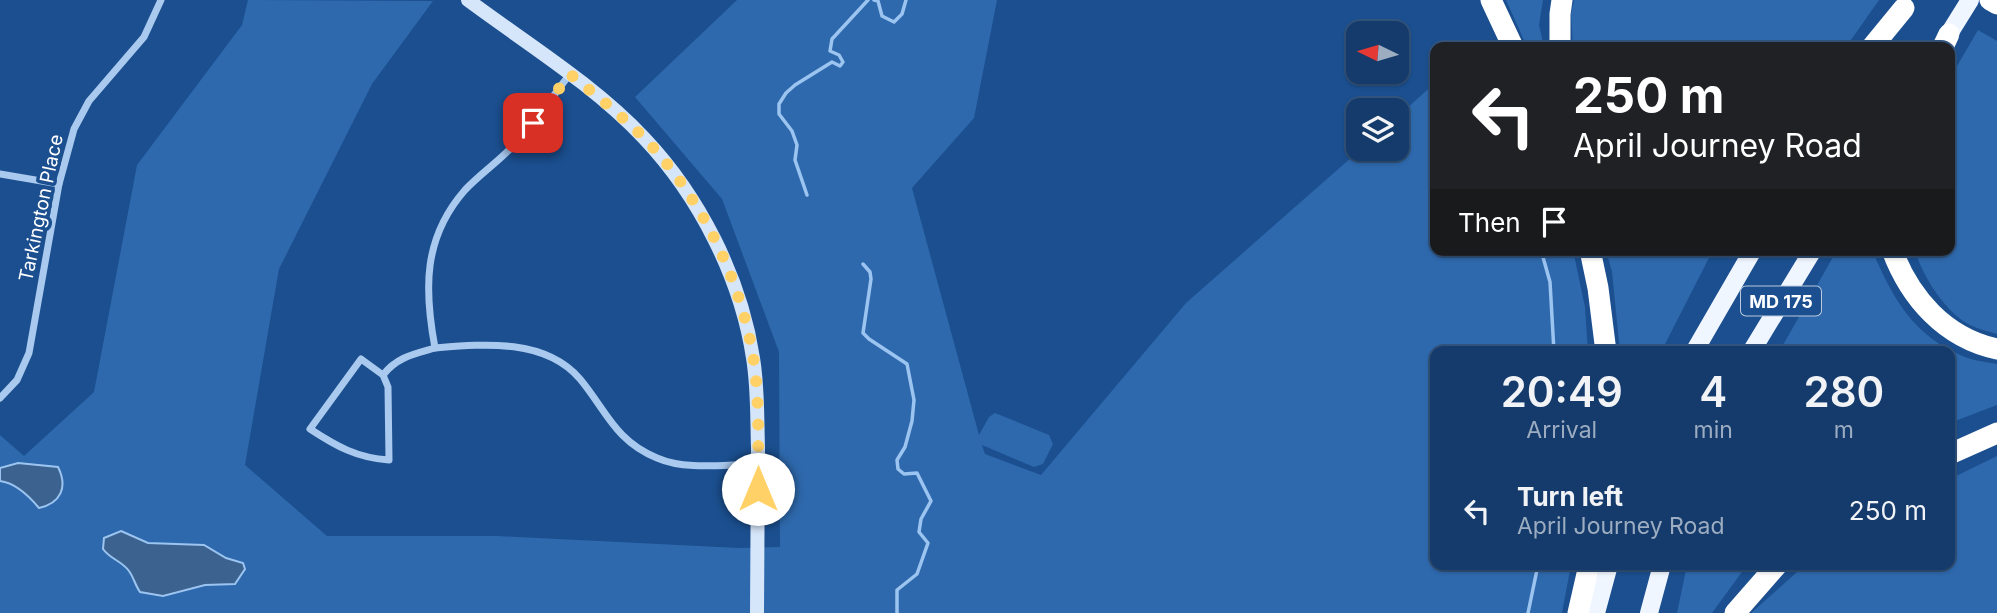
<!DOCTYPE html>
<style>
:root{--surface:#143b6b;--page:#214673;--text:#f1f3f6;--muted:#9dadc1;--line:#33557e}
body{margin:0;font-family:Inter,sans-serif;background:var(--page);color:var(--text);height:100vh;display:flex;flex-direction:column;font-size:26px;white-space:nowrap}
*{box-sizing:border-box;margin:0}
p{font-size:23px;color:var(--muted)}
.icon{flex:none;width:38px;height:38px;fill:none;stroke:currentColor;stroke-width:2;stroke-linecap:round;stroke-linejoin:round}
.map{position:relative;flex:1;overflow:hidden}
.side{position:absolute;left:1430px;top:346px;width:525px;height:224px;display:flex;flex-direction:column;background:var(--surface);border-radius:14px;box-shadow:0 2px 5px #0004,0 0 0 2px var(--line)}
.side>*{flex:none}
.hud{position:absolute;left:1430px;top:42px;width:525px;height:214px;border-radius:14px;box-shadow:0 2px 5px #0004,0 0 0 2px var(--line);background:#202124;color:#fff;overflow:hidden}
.needle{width:46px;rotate:275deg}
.controls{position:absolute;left:1346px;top:21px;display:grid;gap:14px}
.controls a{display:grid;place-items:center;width:63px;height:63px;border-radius:14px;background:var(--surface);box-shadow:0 2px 5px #0004,0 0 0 2px var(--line);font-size:35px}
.pin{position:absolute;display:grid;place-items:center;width:60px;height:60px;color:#fff;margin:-30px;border-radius:14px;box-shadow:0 4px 10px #0006}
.me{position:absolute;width:77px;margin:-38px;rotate:0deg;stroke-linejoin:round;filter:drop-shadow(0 0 5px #0008)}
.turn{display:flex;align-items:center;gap:24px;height:147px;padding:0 28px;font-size:32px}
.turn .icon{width:91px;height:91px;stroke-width:2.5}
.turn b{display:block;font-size:49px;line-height:60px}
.then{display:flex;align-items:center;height:66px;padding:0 28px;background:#0003;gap:14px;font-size:26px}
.eta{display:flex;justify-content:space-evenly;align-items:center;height:119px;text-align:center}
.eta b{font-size:42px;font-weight:600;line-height:49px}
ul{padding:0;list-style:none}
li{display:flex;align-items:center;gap:21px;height:91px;padding:0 28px}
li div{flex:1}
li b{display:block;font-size:26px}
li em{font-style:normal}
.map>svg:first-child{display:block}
</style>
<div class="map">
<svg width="1997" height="613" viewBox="0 0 1997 613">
<rect width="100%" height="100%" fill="#1b4f8f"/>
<g fill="#2e69ad">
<polygon points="248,0 433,1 372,84 279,269 245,465 327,536 497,536 739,548 780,547 779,352 722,199 635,97 737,0 997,0 974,118 912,188 979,435 989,417 995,413 1049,435 1053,444 1043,464 1034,467 982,445 985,454 1041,475 1186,303 1361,149 1396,149 1397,117 1435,83 1435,250 1573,250 1585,307 1588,352 1435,352 1435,565 1571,565 1562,613 0,613 0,435 24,456 94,392 137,165 242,25"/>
<polygon points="1506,0 1543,0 1539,25 1544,47 1527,47"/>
<polygon points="1574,0 1879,0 1846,47 1573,47 1571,14"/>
<path d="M1978,30L1997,41V334C1988,331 1978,329 1970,325C1946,313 1922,276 1915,250H1950V78Z"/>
<polygon points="1606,250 1713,250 1661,352 1620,352 1612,272"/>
<path d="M1837,250H1872C1893,299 1913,336 1965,357C1975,361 1987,362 1997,364V405L1950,423V352H1779Z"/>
<polygon points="1997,456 1997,613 1751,613 1805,565 1950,565 1950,479"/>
<polygon points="1687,565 1747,565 1712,613 1677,613"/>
</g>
<g fill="#3c6290" stroke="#9cc4f0" stroke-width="2">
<path d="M18,463L58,467C68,487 61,503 39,508C29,496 16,483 0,481V468Z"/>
<path d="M121,531L148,543L204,545L226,558L243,563L245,569L235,584L205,585L163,596L140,592C135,585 134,578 129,571C122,561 110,559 103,549L104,538Z"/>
</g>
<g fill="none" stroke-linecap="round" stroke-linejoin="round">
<g stroke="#9cc4f0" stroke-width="3.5">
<polyline points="874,0 878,1 882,16 894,22 902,14 906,0"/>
<polyline points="1482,47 1482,46"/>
<polyline points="807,195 795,160 797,145 792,131 779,114 779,104 786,93 795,85 832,62 840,66 843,62 839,55 830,51 832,39 868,0"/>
<polyline points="1541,250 1550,282 1554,352"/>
<polyline points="863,264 870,272 871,279 863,333 869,339 907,364 914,400 912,421 905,447 897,460 898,469 904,474 917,473 931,501 921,519 919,532 928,543 917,574 897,590 897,613"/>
<polyline points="1528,613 1538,565"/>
</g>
<g stroke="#a9c9ee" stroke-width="7">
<path d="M570,74C551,98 534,125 513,146C498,162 480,174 465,190C423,238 424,289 435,348C483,344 545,338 580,379C606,410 615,441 657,458C687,471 726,464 758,464"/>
<polyline points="0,174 59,184"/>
<path d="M383,375L361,359L310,429C336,446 357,458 389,460L388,387L383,375C397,357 414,354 435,348"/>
<polyline points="0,398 17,380 29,353 59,184 74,129 89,101 144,37 161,0"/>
</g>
<path stroke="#d6e6fa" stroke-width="14" d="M468,0C527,44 593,84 644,138C699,196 741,278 753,358C758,388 757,418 758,448C758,503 757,558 757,613"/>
<g stroke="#f0f6ff" stroke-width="18">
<polyline points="1942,45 1970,0"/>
<polyline points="1694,352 1753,250"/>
<polyline points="1751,352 1813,250"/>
<polyline points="1596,613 1609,565"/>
<polyline points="1649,613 1662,565"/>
</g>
<g stroke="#fff" stroke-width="21">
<polyline points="1491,0 1513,47"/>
<polyline points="1990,0 1997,4"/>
<polyline points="1560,47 1560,14 1562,0"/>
<polyline points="1872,47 1904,8"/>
<polyline points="1943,47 1949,34"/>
<polyline points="1590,250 1598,288 1606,352"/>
<path d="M1892,250C1910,298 1945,338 1997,349"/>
<polyline points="1950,454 1997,433"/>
<polyline points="1578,613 1589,565"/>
<polyline points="1735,613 1777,565"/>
</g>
</g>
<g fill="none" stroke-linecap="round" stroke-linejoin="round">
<path stroke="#ffd166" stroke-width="12" stroke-dasharray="0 21.6" d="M533,123L570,74C594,94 620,114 642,136C699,193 740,277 753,356C760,399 758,445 758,489"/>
</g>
<g text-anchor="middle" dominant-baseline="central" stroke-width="7" stroke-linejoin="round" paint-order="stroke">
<rect fill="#1b4f8f" stroke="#bbcadd" stroke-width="2" x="1741" y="286.5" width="80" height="29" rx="5"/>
<g font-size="18" font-weight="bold" fill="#fff">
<text x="1781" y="301">MD 175</text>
</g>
<g font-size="19" fill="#fff" stroke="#1b4f8f">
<text transform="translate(41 208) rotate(-78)">Tarkington Place</text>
</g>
</g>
</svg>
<div class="controls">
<a><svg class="needle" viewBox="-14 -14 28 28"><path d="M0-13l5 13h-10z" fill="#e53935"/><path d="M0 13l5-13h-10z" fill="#9dadc1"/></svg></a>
<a><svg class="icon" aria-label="layers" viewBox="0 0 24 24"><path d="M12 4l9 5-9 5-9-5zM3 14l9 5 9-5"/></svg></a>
</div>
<div class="pin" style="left:533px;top:123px;background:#d93025"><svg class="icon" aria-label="arrive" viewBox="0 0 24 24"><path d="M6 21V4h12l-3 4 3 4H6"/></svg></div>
<svg class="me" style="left:758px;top:489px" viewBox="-20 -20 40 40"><circle r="19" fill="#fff"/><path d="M0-13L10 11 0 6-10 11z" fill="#ffd166"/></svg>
<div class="hud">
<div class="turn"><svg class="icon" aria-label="left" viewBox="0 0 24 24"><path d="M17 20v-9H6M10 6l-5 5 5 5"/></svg><div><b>250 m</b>April Journey Road</div></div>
<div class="then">Then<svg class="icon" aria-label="arrive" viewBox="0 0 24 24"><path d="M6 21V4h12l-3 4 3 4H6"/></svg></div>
</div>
<section class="side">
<div class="eta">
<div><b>20:49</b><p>Arrival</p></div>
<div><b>4</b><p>min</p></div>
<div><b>280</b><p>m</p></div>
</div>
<ul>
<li><svg class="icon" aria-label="left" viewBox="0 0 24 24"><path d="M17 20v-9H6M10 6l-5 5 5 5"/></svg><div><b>Turn left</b><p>April Journey Road</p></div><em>250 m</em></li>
</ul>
</section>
</div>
